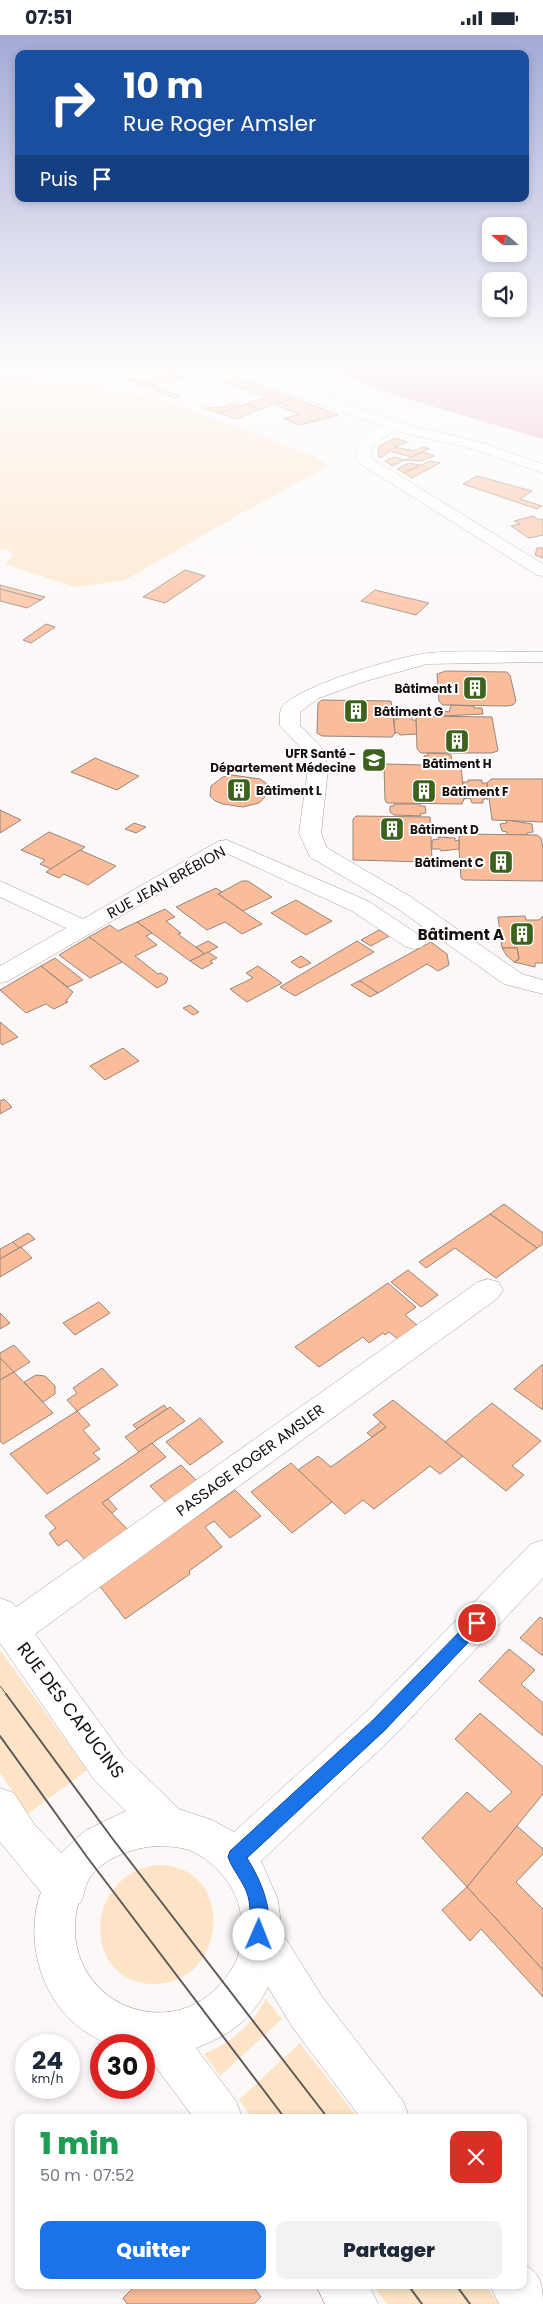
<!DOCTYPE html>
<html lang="fr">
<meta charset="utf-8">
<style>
:root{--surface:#fff;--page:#f2f2f3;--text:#1f2937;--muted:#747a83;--accent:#1a73e8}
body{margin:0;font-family:Poppins,sans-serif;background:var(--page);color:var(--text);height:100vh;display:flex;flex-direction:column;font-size:19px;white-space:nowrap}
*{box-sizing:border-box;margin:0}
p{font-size:16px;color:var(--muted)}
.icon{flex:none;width:28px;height:28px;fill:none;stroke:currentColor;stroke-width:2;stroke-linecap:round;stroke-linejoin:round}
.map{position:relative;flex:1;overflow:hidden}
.details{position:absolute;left:15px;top:2079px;width:512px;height:175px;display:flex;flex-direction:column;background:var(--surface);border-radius:10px;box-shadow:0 2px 8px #0003}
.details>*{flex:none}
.hud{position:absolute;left:15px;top:15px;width:514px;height:152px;border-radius:10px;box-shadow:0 2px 8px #0003;background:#1a4fa0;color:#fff;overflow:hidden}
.needle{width:32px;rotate:290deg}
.buttons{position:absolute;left:482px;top:182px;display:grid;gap:10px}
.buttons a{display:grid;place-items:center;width:45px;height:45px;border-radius:10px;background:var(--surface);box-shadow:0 2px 8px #0003;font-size:25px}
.speed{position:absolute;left:15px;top:1999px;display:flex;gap:10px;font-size:25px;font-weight:700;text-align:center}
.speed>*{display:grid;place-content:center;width:65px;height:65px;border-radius:50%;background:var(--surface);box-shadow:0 2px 8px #0003;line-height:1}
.speed small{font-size:12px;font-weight:400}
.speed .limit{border:8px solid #d22;background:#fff;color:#111}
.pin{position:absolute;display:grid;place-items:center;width:42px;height:42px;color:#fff;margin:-21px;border:2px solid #fff;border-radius:50%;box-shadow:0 1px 5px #0007}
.me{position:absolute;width:55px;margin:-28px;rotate:1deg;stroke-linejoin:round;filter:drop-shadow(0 0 4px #0008)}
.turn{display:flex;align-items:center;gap:18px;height:105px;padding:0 25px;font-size:22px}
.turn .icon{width:65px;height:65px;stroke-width:2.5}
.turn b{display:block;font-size:35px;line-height:42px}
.then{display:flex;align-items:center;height:48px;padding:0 25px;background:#0003;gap:10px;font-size:19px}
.round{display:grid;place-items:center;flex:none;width:52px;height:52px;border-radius:10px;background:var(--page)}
.overview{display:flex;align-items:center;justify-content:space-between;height:85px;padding:0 25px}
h1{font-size:30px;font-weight:800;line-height:38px;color:#1e9e55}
.primary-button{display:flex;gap:10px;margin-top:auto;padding:10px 25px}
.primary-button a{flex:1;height:58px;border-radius:10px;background:var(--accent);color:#fff;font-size:20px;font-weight:800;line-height:58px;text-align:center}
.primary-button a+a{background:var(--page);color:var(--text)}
.status{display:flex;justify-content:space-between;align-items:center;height:35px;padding:0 25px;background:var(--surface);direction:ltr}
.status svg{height:14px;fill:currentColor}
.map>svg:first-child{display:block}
</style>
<div class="status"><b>07:51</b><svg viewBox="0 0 49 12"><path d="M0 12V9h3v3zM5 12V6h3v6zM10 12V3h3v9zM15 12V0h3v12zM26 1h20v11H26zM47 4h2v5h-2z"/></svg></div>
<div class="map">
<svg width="543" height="2269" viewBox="0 0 543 2269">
<rect width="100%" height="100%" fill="#fcf8f8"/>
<g fill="#fde4c6">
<polygon points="0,343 23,343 160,364 314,421 329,431 240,479 125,545 76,552 5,529 13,520 10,516 0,514"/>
<polygon points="0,1615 87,1735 28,1779 0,1738"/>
<path d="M157,1830C237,1829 228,1948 155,1949C82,1950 81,1840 157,1830Z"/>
<path d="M266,1964L282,1984L220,2041L204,2019C231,2008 252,1990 266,1964Z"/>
<polygon points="300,2008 357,2082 252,2082 239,2065"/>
<polygon points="373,2250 485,2250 499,2269 387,2269"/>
</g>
<polygon fill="#db9abb" points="330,334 543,334 543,404 397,361"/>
<g fill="#fbbc99" stroke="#95867e">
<polygon points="173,338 182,342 152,351 180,361 175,363 138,349"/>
<polygon points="137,342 148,346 138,349 127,345"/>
<polygon points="238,343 256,350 293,363 261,374 246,369 266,362 224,347"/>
<polygon points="293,363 339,380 299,390 284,384 299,379 275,370"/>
<polygon points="235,368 240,371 219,378 204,373 224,372"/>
<polygon points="246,369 261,374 236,384 219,378"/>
<polygon points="395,403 407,407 395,412 414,416 423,412 429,414 411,422 390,416 382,422 378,422 379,411"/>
<polygon points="423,417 434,421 421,426 405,425"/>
<polygon points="394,422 405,425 392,431 385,426"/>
<polygon points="430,426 440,428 412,443 404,438"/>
<polygon points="408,428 420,430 404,438 397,434"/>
<polygon points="477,441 532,456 520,464 542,471 537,474 463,449"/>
<polygon points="533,481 539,485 543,484 543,500 529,503 511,491 520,489 514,486"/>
<polygon points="537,513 543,513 543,523 535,520"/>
<polygon points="185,535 205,541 165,568 143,562"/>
<polygon points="0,550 45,562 41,565 0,554"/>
<polygon points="0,554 41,565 27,573 0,566"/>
<polygon points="375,555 429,568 416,580 361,566"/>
<polygon points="46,589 55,592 31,608 23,605"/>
<polygon points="446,636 507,637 510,640 516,666 513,670 507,671 443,670 439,666 437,639"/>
<polygon points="322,665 391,666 395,698 392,702 386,702 322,701 317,698 318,668"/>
<polygon points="451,670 474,671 474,673 482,673 483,679 444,681 444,676 449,677"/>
<polygon points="398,681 412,681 412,685 416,685 417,699 400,700 399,698 395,698 394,684 398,684"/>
<polygon points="416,681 492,682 498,716 491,718 421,718 417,714"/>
<polygon points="428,718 447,719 451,720 452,727 449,730 428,729 424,726 424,721 428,720"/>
<polygon points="95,723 139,741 117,755 71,737"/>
<polygon points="387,729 461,731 464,764 462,769 387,768 385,765 384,731"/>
<polygon points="232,740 260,744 266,748 269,758 259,768 243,772 223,769 215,766 210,761 211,751 223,742"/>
<polygon points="491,744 543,744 543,787 492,785 487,748"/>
<polygon points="468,745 482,745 482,748 487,748 488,764 483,764 483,768 472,768 470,763 464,764 463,747 468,747"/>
<polygon points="394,769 420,769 420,771 425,771 426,778 420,779 421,781 394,780 390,777 390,771 394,771"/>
<polygon points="0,775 21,785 0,798"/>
<polygon points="356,781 430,782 432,825 426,827 353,825 353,784"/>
<polygon points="506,785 532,789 533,797 527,798 527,800 507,800 507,797 502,796 500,789 507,788"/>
<polygon points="134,788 146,792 136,798 125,794"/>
<polygon points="49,797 85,812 51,834 40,829 45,825 21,815"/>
<polygon points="462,799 537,800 541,803 543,813 543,846 464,845 461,843 459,814 459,801"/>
<polygon points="438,802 455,803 455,806 459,805 459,814 441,816 440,814 432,814 432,805 439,804"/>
<polygon points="80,815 116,831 88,850 64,839 59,843 46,837"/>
<polygon points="242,846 248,846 272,862 243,876 218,859"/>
<polygon points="216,853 222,857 218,859 262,889 242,899 225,887 207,895 176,872"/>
<polygon points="296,865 332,886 306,900 271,878"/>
<polygon points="165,874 175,882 166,886 181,898 178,899 205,919 190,926 137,887"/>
<polygon points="525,881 526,885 539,885 543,881 543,928 535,928 535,932 514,927 519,924 517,913 502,913 498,882"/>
<polygon points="137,887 152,898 146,901 157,910 135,921 158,939 161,938 168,943 166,948 157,953 89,902 110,890 118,896"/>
<polygon points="379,895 389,901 371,911 361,905"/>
<polygon points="89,902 96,907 122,927 90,943 59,920"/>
<polygon points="208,906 218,912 205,919 196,912"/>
<polygon points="357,906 374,917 295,961 280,952"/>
<polygon points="431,907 447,919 449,930 438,936 427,929 378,958 359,946"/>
<polygon points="502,913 517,913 519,924 514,927 507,921"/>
<polygon points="208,917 217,923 210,926 213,928 202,934 190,926"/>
<polygon points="301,921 311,928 300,933 291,927"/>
<polygon points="55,923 83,945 68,952 41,931"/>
<polygon points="41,931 73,957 66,966 68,967 54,974 46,969 26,978 0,955"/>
<polygon points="258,931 282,948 247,967 230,954 253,943 246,938"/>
<polygon points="359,946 362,947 378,958 370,962 351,950"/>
<polygon points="190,970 199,977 193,980 183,973"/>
<polygon points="0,987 18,1002 2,1010 0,1007"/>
<polygon points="123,1013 139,1026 105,1045 90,1031"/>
<polygon points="4,1064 12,1072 0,1079 0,1066"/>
<polygon points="504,1169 543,1198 543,1209 537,1213 490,1179"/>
<polygon points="490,1179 537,1213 496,1243 455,1213 426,1233 419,1227"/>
<polygon points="28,1198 35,1204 19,1213 13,1207"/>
<polygon points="13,1207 19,1213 0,1224 0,1214"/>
<polygon points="21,1212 32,1223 0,1242 0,1224"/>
<polygon points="408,1235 438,1260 421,1272 391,1247"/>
<polygon points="388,1248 416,1272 405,1280 418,1291 399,1305 389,1297 385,1300 383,1298 369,1308 363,1302 319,1332 295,1312"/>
<polygon points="99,1267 110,1278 75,1300 63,1288"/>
<polygon points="0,1278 10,1288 0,1294"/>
<polygon points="14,1310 30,1327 14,1337 0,1323 0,1318"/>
<polygon points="0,1323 14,1337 0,1345"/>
<polygon points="543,1329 543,1375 514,1354"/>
<polygon points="102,1333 118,1350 77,1376 67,1365 77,1358 73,1353"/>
<polygon points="14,1337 53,1378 3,1409 0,1406 0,1345"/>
<polygon points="36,1340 45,1341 55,1351 55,1359 43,1367 24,1347"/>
<polygon points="393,1365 463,1421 440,1439 430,1431 374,1474 363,1465 345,1479 298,1435 318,1421 331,1432 386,1392 373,1380"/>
<polygon points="492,1368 541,1406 512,1431 524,1440 506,1456 445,1407"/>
<polygon points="164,1370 167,1374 137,1394 133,1390"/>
<polygon points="170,1372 185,1386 139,1417 125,1402"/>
<polygon points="77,1376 90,1390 83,1395 100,1414 93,1418 100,1424 47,1459 10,1419"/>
<polygon points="200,1383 223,1407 190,1430 166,1407"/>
<polygon points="381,1387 386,1392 372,1402 367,1398"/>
<polygon points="152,1408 166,1422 102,1468 132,1499 88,1528 67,1505 58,1511 49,1498 56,1493 45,1481"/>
<polygon points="291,1428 332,1467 292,1498 251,1457"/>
<polygon points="181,1430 202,1451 170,1472 150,1451"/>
<polygon points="235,1455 261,1481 230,1503 214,1486 205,1492 222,1512 189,1536 190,1539 125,1584 99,1550"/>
<polygon points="108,1464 117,1474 112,1478 102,1468"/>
<polygon points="540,1582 543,1584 543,1621 520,1603"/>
<polygon points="509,1614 535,1635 521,1649 543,1668 543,1701 479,1646"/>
<polygon points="480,1678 543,1732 543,1759 467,1852 422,1803 467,1757 490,1777 512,1757 455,1704"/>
<polygon points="517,1791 543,1814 543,1819 516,1847 543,1874 543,1935 467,1852"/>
<polygon points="467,1852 543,1935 543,1962 481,1894 470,1906 442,1875"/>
<polygon points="136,2250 252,2250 261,2262 254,2269 127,2269 123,2263"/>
</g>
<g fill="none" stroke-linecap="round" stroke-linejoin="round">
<defs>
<g id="minor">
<path d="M224,334H242L401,388L483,408L543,429V438L473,414L397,396C385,401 369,408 371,423L543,529V541L537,540L359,428C348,411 370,397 383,391L226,337Z"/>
<path d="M543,617V627L427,629L366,646L319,663L300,677V690L322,713L328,734L321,798L327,813L411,862L522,939L543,945V959L504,949L395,872L310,822L299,798L308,734L303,715L280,691C280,685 279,677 282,672C298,651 400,621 428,618C466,615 505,617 543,617Z"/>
<polygon points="227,805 368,866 422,902 426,907 422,912 414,914 406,912 352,876 228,819 8,946 0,948 0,931 66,893 0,862 0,846 83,884 219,806"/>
<path d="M488,1244L498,1247L503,1255L498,1263L35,1599L123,1720L179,1774L212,1785L234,1797L366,1677L531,1509L543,1505V1543L392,1703L261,1826L278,1865L282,1898L323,1963L403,2066L409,2082H360L293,1993L268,1952C253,1984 228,2001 196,2013L236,2066L242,2082H193L147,2020L144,2019V2010C134,2010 123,2012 113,2010C105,2009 96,2003 89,1999C42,1971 23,1906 41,1857L0,1807V1753L14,1758L34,1789L61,1818L86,1795L126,1776L95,1746L0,1608V1563L13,1568L16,1572L478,1247ZM158,1811C168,1811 179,1812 189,1815C218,1826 251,1867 238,1899C243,1911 238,1925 231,1935C178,2020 54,1967 78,1869L80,1868C83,1863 85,1855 86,1850C96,1825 133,1812 158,1811Z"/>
<path d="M524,2230C541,2237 543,2252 543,2269H499L490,2250H524Z"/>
<polygon points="316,2250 369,2250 378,2269 325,2269"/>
</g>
</defs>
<use href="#minor" stroke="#b09e9a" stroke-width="1"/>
<use href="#minor" fill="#fff" fill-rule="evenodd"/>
<polyline stroke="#615b5a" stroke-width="1" points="0,1651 7,1660"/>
<g stroke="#615b5a" stroke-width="2">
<polyline points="6,1659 112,1803 327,2082"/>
<polyline points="0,1701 87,1822 284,2082"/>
<polyline points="408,2250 422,2269"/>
<polyline points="456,2250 470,2269"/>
</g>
</g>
<linearGradient id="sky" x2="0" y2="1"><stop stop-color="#a3aad6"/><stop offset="0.51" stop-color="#fefcfc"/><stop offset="1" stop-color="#fefcfc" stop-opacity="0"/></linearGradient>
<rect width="543" height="651" fill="url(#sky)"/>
<path fill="#1a73e8" stroke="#114b97" d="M477,1582L482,1584L485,1588L482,1593L384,1696L247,1823C261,1845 276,1879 265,1906L259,1908L253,1906C248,1892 252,1876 248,1861C244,1847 233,1836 228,1822L230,1816L373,1685L472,1584Z"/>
<defs>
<symbol id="building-square" viewBox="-11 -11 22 22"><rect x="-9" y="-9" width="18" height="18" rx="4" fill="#3c621d" stroke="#fff"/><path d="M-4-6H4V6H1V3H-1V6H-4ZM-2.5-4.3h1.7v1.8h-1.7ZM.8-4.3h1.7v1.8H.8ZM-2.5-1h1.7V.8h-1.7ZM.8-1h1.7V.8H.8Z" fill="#fff"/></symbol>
<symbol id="university-square" viewBox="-11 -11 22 22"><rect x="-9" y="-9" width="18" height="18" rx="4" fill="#3c621d" stroke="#fff"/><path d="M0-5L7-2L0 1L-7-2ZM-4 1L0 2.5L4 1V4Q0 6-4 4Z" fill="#fff"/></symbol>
</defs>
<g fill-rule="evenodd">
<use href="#building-square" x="461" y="639" width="28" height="28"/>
<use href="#building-square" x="342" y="662" width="28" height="28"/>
<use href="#building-square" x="443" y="692" width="28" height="28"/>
<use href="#university-square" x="360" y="711" width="28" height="28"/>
<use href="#building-square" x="225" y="741" width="28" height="28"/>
<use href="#building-square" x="410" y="742" width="28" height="28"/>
<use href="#building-square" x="378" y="780" width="28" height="28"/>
<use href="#building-square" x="487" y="813" width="28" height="28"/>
<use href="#building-square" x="508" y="885" width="28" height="28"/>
</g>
<g text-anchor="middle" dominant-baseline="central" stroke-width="4" stroke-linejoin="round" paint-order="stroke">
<g font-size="12" font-weight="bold" fill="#17100f" stroke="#fff" text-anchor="start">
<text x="458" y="653" text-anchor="end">Bâtiment I</text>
<text x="374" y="676">Bâtiment G</text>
<text x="356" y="718" text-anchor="end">UFR Santé -<tspan x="356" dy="14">Département Médecine</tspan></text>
<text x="457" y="728" text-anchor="middle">Bâtiment H</text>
<text x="256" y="755">Bâtiment L</text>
<text x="442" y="756">Bâtiment F</text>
<text x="410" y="794">Bâtiment D</text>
<text x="484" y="827" text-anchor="end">Bâtiment C</text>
</g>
<g font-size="15" fill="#17100f" stroke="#fff">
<text transform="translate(166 847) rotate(-29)">RUE JEAN BRÉBION</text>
<text transform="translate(250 1425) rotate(-36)">PASSAGE ROGER AMSLER</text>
</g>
<g font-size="15" font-weight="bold" fill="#17100f" stroke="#fff" text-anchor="end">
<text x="504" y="899">Bâtiment A</text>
</g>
<g font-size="18" fill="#17100f" stroke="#fff">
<text transform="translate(71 1675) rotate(53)">RUE DES CAPUCINS</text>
</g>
</g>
</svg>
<div class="buttons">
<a><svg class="needle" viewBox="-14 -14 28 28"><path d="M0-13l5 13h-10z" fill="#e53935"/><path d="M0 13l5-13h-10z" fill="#747a83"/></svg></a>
<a><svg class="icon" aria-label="sound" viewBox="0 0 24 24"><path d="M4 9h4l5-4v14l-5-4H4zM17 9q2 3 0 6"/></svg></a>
</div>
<div class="speed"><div>24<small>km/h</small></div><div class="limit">30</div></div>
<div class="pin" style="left:477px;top:1588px;background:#d93025"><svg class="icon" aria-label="arrive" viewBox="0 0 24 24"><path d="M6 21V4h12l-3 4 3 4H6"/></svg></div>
<svg class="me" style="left:259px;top:1900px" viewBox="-20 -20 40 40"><circle r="19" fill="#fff"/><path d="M0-13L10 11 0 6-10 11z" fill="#1a73e8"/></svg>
<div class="hud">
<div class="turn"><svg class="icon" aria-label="right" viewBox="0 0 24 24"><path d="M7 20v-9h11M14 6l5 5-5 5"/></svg><div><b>10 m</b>Rue Roger Amsler</div></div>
<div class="then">Puis<svg class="icon" aria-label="arrive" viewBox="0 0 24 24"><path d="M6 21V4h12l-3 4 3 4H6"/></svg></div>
</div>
<section class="details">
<div class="overview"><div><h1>1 min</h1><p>50 m · 07:52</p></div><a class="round" style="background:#d93025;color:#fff"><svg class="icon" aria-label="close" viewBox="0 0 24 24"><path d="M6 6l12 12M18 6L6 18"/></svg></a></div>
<div class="primary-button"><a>Quitter</a><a>Partager</a></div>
</section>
</div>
